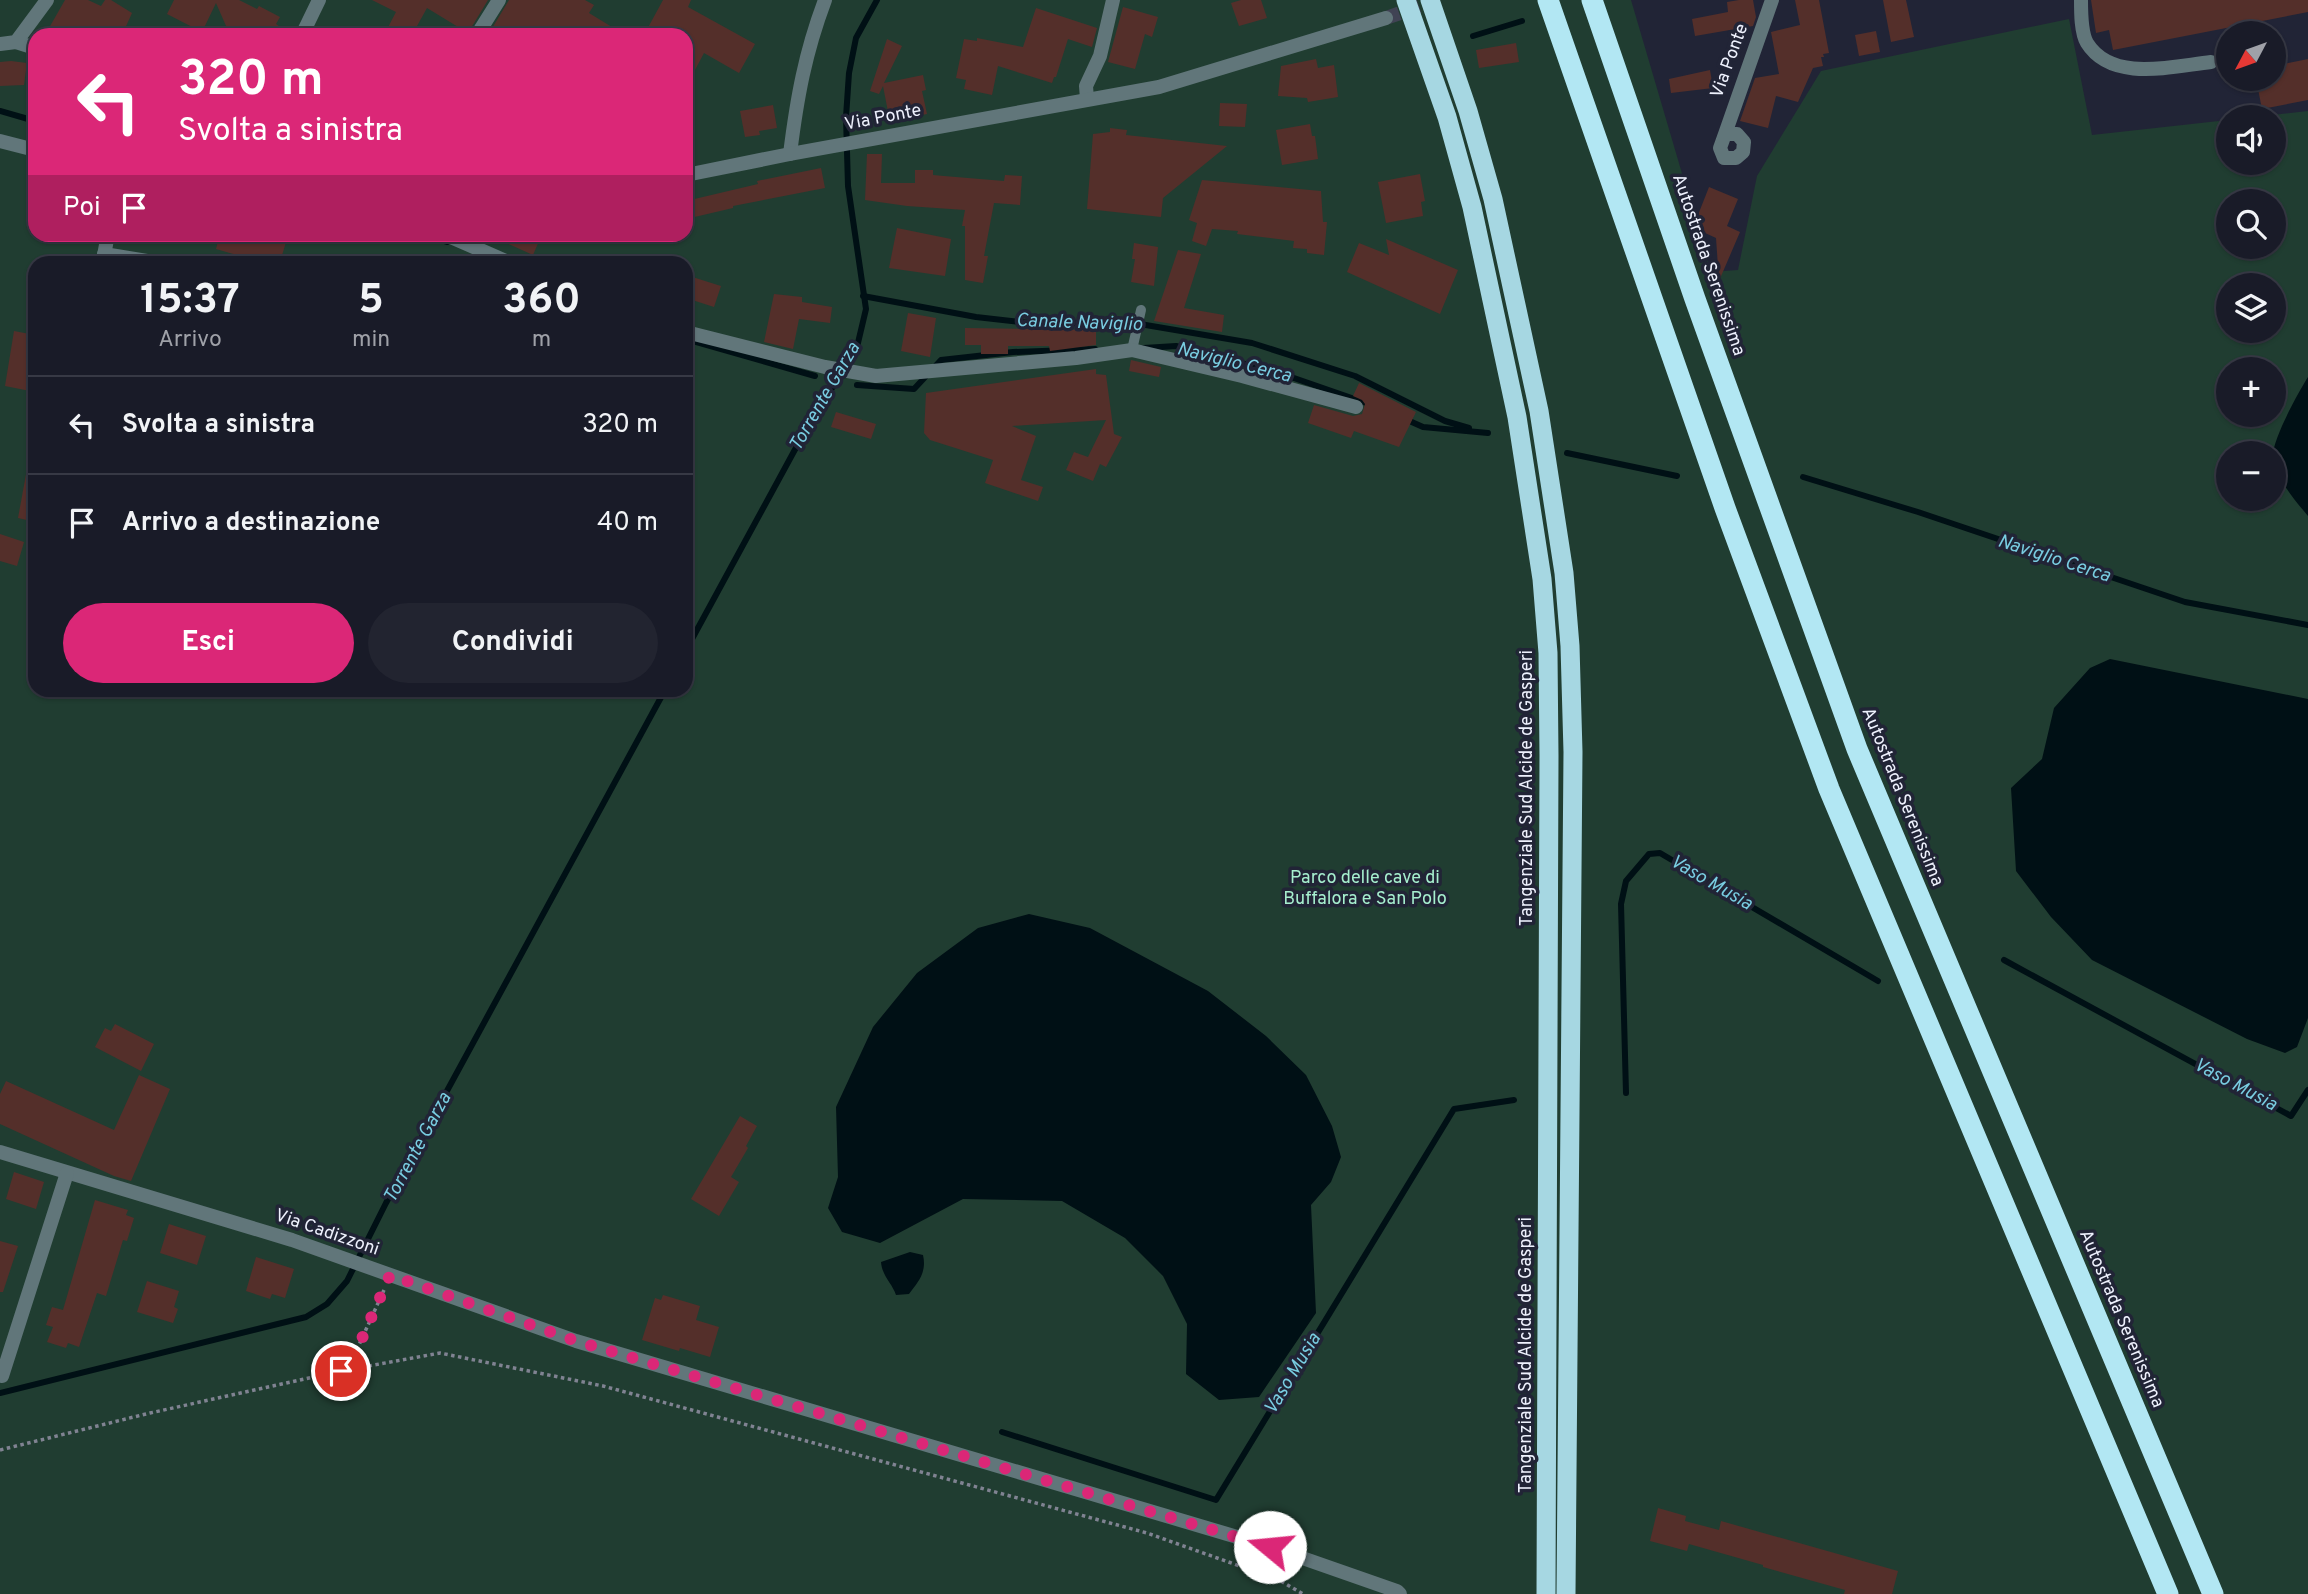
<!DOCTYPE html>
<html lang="it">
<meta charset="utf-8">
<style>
:root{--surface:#191b28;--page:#222430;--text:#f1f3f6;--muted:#9fa1a8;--line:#373945;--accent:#db2777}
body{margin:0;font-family:Overpass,sans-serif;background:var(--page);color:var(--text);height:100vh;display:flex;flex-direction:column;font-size:26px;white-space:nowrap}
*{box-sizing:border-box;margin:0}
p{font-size:23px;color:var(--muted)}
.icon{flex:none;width:38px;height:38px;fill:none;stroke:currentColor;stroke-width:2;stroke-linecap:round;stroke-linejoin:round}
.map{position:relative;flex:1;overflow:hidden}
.sheet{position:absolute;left:28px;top:256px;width:665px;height:441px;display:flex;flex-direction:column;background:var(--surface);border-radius:21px;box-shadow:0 2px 5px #0004,0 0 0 2px var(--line)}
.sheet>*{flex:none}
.hud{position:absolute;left:28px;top:28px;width:665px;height:214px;border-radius:21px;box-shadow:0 2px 5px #0004,0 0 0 2px var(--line);background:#db2777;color:#fff;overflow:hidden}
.needle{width:46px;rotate:229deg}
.tools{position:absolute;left:2216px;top:21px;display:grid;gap:14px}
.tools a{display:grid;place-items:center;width:70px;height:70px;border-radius:50%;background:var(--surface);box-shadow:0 2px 5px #0004,0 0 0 2px var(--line);font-size:35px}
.pin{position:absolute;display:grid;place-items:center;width:60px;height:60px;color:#fff;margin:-30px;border:4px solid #fff;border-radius:50%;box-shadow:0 2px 7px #0007}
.me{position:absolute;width:77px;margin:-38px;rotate:287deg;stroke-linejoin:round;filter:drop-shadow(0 0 5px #0008)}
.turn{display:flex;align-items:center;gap:24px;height:147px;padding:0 35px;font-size:32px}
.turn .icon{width:91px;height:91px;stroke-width:2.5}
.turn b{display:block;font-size:49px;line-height:60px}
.then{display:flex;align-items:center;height:66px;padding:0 35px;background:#0003;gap:14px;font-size:26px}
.eta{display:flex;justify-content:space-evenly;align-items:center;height:119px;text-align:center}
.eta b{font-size:42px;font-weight:700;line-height:49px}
.primary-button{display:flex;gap:14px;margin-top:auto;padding:14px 35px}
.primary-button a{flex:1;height:80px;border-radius:42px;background:var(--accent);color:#fff;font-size:28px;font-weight:700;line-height:80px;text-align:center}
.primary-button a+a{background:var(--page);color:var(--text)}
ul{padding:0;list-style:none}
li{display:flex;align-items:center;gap:21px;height:98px;padding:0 35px;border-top:2px solid var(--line)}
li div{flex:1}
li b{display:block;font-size:26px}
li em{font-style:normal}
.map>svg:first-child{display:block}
</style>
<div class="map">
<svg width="2308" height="1594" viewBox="0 0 2308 1594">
<rect width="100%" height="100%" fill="#212436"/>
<path fill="#203d31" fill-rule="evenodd" d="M0,0H1631L1711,272L1738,270L1757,176L1821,71L2069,19L2092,135L2228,120V163H2273V117H2253L2308,111V1594H0ZM35,35H686V234H35ZM2228,201H2273V247H2228ZM35,262H686V690H35ZM2228,285H2273V331H2228ZM2228,369H2273V415H2228ZM2228,453H2273V499H2228Z"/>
<g fill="#001015">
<path d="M2308,377V516C2294,499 2278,481 2273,459C2270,443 2299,391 2308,377Z"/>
<polygon points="2110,659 2308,699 2308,1018 2297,1047 2285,1053 2247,1039 2092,960 2051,917 2016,871 2011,788 2042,759 2054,708 2090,668"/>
<polygon points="1029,914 1090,928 1208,991 1266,1036 1306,1075 1332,1126 1341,1157 1331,1182 1311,1205 1316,1313 1259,1397 1219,1400 1186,1374 1187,1324 1163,1276 1125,1238 1062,1201 963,1199 880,1243 842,1232 828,1208 838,1177 836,1107 873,1027 917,973 978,928"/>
<path d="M910,1252L923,1255C927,1273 918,1282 909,1294L896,1295C892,1283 882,1276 881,1262Z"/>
</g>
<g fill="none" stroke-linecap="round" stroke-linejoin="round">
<g stroke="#001015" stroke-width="6">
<polyline points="1473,36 1522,21"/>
<polyline points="0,111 35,121"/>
<polyline points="422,234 447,242"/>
<polyline points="863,296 976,317 1039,324 1128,322 1252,343 1355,376 1445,421 1469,428"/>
<polyline points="686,339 815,376"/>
<polyline points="1144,348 1176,346 1220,357 1294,378 1369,404"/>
<polyline points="857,385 914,389 941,360 1013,352 1095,349"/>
<polyline points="1405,419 1423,427 1488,433"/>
<polyline points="1567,453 1677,476"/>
<polyline points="1803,477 1918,512 2185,602 2308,625"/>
<polyline points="686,650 798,444 857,347 866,309 848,186 846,117 849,73 856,38 877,0"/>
<polyline points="2004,960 2291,1116 2308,1090"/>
<polyline points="1626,1093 1621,904 1626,881 1649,854 1660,853 1878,981"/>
<polyline points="0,1393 306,1317 327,1304 347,1281 386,1203 665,690"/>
<polyline points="1002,1432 1216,1500 1454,1109 1514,1100"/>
</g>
</g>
<g fill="#542f2a">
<polygon points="65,0 88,0 101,6 105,0 111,0 132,13 122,35 45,35"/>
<polygon points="174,0 239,0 257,9 259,6 280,17 276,24 292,35 230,35 216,3 202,32 167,14"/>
<polygon points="372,0 488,0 468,33 427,8 412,35 384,35 396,12"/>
<polygon points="509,0 585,0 594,5 589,13 625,35 488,35"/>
<polygon points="663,0 691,0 688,7 755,44 739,73 704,53 686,87 686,35 644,35"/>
<polygon points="1241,0 1261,0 1267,18 1239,26 1231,3"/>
<polygon points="1739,0 1753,0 1756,17 1753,26 1695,36 1692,19 1728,12 1727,2"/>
<polygon points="1795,0 1819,0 1829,53 1823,54 1824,57 1821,57 1823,66 1813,68 1798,102 1776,96 1768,128 1740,121 1755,78 1779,74 1771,32 1800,25"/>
<polygon points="1883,0 1906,0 1914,37 1891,42"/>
<polygon points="2091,0 2308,0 2308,12 2113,50 2109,30 2096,33"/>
<polygon points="1123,7 1158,17 1152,37 1145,34 1135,69 1108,62"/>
<polygon points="1036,8 1097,28 1092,47 1068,39 1056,77 1054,77 1052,83 998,66 992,95 964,89 966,80 956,78 964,39 977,41 977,38 1023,47"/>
<polygon points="1876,31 1880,52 1859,56 1855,35"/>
<polygon points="887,39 902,46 884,83 923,75 926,90 922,91 927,114 890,122 883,86 879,94 870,91"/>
<polygon points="1516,43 1519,62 1479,68 1476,50"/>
<polygon points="1316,59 1318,68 1334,65 1338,97 1308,102 1307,98 1278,96 1281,66"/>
<polygon points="2308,59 2308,100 2262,109 2256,79 2273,79 2273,66"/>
<polygon points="11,61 27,63 24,85 0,86 0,62"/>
<polygon points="1710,70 1713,88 1671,93 1669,79"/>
<polygon points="1220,103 1247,104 1245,127 1219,126"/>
<polygon points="773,105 777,128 759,131 760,135 745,137 740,111"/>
<polygon points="1310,124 1312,136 1315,136 1318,159 1282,165 1276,130"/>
<polygon points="1110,128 1127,130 1126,135 1227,146 1163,198 1161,217 1087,209 1093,134 1110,132"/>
<polygon points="867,154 882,154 881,183 915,183 915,170 933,170 933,175 944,176 1004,181 1005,175 1022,176 1020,205 994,203 984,256 988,256 983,283 965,280 965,226 962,226 965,210 907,206 865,200"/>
<polygon points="821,168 825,188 733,206 733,208 686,219 686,201 758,184 757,181"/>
<polygon points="1420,174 1425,201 1421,202 1423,216 1386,223 1378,182"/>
<polygon points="1202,180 1321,191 1323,222 1327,222 1324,255 1307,253 1307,249 1293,248 1294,241 1237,234 1238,231 1212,229 1206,246 1192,241 1197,223 1189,220"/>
<polygon points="1709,187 1738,199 1727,226 1740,232 1719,281 1716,238 1703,232 1698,215"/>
<polygon points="897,228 951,239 945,276 889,268"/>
<polygon points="220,234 262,234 286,242 280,262 261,262 216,249"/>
<polygon points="486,234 542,234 533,255"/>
<polygon points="1386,239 1458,270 1440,314 1347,272 1359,243 1389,255"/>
<polygon points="1134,243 1158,247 1154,286 1131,282 1135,259 1132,259"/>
<polygon points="1178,250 1201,254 1184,308 1224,315 1222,332 1154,321"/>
<polygon points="686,275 721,286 714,307 686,298"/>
<polygon points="774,294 802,297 802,302 832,307 830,323 799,319 793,349 764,342"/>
<polygon points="908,313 936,318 930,357 901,351"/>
<polygon points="965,328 1096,330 1096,345 1050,351 1049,346 1008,346 1008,354 981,354 981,345 965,345"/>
<polygon points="14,331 35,335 35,392 5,386"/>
<polygon points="1131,360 1161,367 1159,377 1129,371"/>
<polygon points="1096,369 1096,374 1106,375 1114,434 1122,437 1106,467 1100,464 1093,481 1066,470 1074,452 1088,457 1106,420 1012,426 1036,436 1021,480 1043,487 1038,501 985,483 993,460 930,440 924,433 926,393"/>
<polygon points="1359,383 1416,412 1399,447 1354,431 1351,438 1308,423 1314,405 1353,416 1362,414 1365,404 1362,400 1353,396"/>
<polygon points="836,412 876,424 871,439 831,427"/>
<polygon points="27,469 35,470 35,522 18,518"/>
<polygon points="0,534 24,542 17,566 0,561"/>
<polygon points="115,1024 154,1044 141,1071 95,1047 105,1028 111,1031"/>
<polygon points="139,1075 170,1089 131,1181 114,1176 0,1124 0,1094 6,1081 114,1130"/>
<polygon points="740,1116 757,1126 746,1146 748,1148 731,1177 739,1182 719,1216 691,1199"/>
<polygon points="14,1172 44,1182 36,1209 6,1199"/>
<polygon points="95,1200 128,1210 126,1215 134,1218 127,1241 123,1240 106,1296 97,1293 79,1347 68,1343 66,1348 47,1342 53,1327 46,1325 52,1307 63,1310"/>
<polygon points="169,1224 206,1236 197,1265 160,1253"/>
<polygon points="0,1241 18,1246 3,1292 0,1292"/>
<polygon points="256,1257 294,1269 285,1298 272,1294 270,1299 246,1291"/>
<polygon points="147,1281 179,1291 174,1307 178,1309 173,1323 137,1312"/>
<polygon points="663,1295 700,1306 696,1320 719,1327 710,1357 680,1348 679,1351 642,1340 655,1298 661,1300"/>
<polygon points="1658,1508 1686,1516 1685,1521 1719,1530 1721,1521 1898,1571 1892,1594 1844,1594 1845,1590 1763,1567 1763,1565 1689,1544 1687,1551 1650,1541"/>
</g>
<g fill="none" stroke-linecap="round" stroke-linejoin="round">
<polyline stroke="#404354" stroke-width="14" stroke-dasharray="14 7" stroke-linecap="butt" points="1386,18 1438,0"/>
<g stroke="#808392" stroke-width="3.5" stroke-dasharray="3.5 3.5" stroke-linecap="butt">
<polyline points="348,1369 384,1290"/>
<polyline points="0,1450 150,1413 341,1371 440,1353 603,1386 1147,1533 1279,1580 1303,1594"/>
</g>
<polyline stroke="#61767a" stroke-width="10" points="1132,350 1141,310"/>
<g stroke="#61767a" stroke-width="14">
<path d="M2081,0C2081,13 2081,33 2087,43C2112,83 2173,66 2211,62"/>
<polyline points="302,35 319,0"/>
<polyline points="477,35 499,0"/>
<polyline points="16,42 35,48"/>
<polyline points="0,44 16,42 47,0"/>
<polyline points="1087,99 1086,86 1100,56 1113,0"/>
<polyline points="1725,134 1737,134 1744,142 1743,152 1736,158 1724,158 1720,148 1725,134 1772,0"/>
<polyline points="0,141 35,150"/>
<path d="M790,154C797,98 805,53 825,0"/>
<polyline points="686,175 790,154 1159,87 1386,18"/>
<polyline points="444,234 508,262"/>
<polyline points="104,254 153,262"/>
<polyline points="103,261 108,234"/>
<polyline points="686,332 825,367 876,376 1076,358 1132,350 1242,376 1356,407"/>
<polyline points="0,1152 292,1240 576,1341 1271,1547 1397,1591 1400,1594"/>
<polyline points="2,1376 67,1173"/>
</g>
<g stroke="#a6d7e2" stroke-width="19">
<polyline points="1406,0 1447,117 1472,207 1517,417 1542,579 1548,653 1549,756 1546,1594"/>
<polyline points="1430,0 1468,111 1493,199 1539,411 1564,573 1570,646 1573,752 1566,1594"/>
</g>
<g stroke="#b2e7f3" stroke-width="21">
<polyline points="1548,0 1725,508 1829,789 2168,1594"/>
<polyline points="1592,0 1695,299 1857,749 2213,1594"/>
</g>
</g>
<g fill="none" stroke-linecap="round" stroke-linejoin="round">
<polyline stroke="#db2777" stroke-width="12" stroke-dasharray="0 21.6" points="341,1371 348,1370 390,1275 576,1341 1270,1547"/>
</g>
<g text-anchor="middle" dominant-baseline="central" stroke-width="7" stroke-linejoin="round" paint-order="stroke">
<g font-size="18" fill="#eef1fd" stroke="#212436">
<text transform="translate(1730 61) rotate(-70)">Via Ponte</text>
<text transform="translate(883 118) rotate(-11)">Via Ponte</text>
<text transform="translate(1708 265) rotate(71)">Autostrada Serenissima</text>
<text transform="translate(1527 788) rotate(-90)">Tangenziale Sud Alcide de Gasperi</text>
<text transform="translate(1902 797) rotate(68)">Autostrada Serenissima</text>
<text transform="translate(327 1233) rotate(19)">Via Cadizzoni</text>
<text transform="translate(2121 1319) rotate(67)">Autostrada Serenissima</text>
<text transform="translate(1526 1355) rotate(-90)">Tangenziale Sud Alcide de Gasperi</text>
</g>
<g font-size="18" fill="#a6efce" stroke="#212436">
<text x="1365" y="878">Parco delle cave di<tspan x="1365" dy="21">Buffalora e San Polo</tspan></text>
</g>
<g font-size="19" font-style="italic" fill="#79cde1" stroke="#212436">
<text transform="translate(1079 323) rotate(2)">Canale Naviglio</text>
<text transform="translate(1234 363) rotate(14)">Naviglio Cerca</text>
<text transform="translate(825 397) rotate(-60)">Torrente Garza</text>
<text transform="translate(2054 559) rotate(18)">Naviglio Cerca</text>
<text transform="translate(1711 883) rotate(30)">Vaso Musia</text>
<text transform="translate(2235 1085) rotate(28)">Vaso Musia</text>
<text transform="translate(418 1148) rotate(-62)">Torrente Garza</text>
<text transform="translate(1293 1374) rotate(-59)">Vaso Musia</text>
</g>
</g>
</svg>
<div class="tools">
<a><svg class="needle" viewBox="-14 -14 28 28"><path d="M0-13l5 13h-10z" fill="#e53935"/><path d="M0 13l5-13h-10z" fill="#9fa1a8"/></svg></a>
<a><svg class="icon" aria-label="sound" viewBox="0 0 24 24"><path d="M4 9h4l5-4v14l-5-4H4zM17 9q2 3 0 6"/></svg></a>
<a><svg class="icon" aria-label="search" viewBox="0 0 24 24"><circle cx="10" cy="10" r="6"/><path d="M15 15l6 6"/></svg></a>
<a><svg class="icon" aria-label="layers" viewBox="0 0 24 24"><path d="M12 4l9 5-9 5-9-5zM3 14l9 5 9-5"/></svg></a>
<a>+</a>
<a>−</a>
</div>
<div class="pin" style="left:341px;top:1371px;background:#d93025"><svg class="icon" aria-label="arrive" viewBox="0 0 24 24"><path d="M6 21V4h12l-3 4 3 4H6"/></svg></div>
<svg class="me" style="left:1270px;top:1547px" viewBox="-20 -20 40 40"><circle r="19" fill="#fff"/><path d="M0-13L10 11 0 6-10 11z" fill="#db2777"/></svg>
<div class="hud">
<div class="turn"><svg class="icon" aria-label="left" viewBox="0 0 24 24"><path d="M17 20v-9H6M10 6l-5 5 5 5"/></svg><div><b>320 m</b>Svolta a sinistra</div></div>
<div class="then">Poi<svg class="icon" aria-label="arrive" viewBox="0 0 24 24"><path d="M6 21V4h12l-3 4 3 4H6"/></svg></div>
</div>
<section class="sheet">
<div class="eta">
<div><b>15:37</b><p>Arrivo</p></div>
<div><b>5</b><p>min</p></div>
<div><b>360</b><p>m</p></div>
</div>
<ul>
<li><svg class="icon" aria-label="left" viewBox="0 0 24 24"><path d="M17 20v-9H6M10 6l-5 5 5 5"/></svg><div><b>Svolta a sinistra</b></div><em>320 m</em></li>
<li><svg class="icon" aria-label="arrive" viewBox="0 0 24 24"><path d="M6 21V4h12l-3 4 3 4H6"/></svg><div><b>Arrivo a destinazione</b></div><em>40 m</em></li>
</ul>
<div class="primary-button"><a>Esci</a><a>Condividi</a></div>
</section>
</div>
